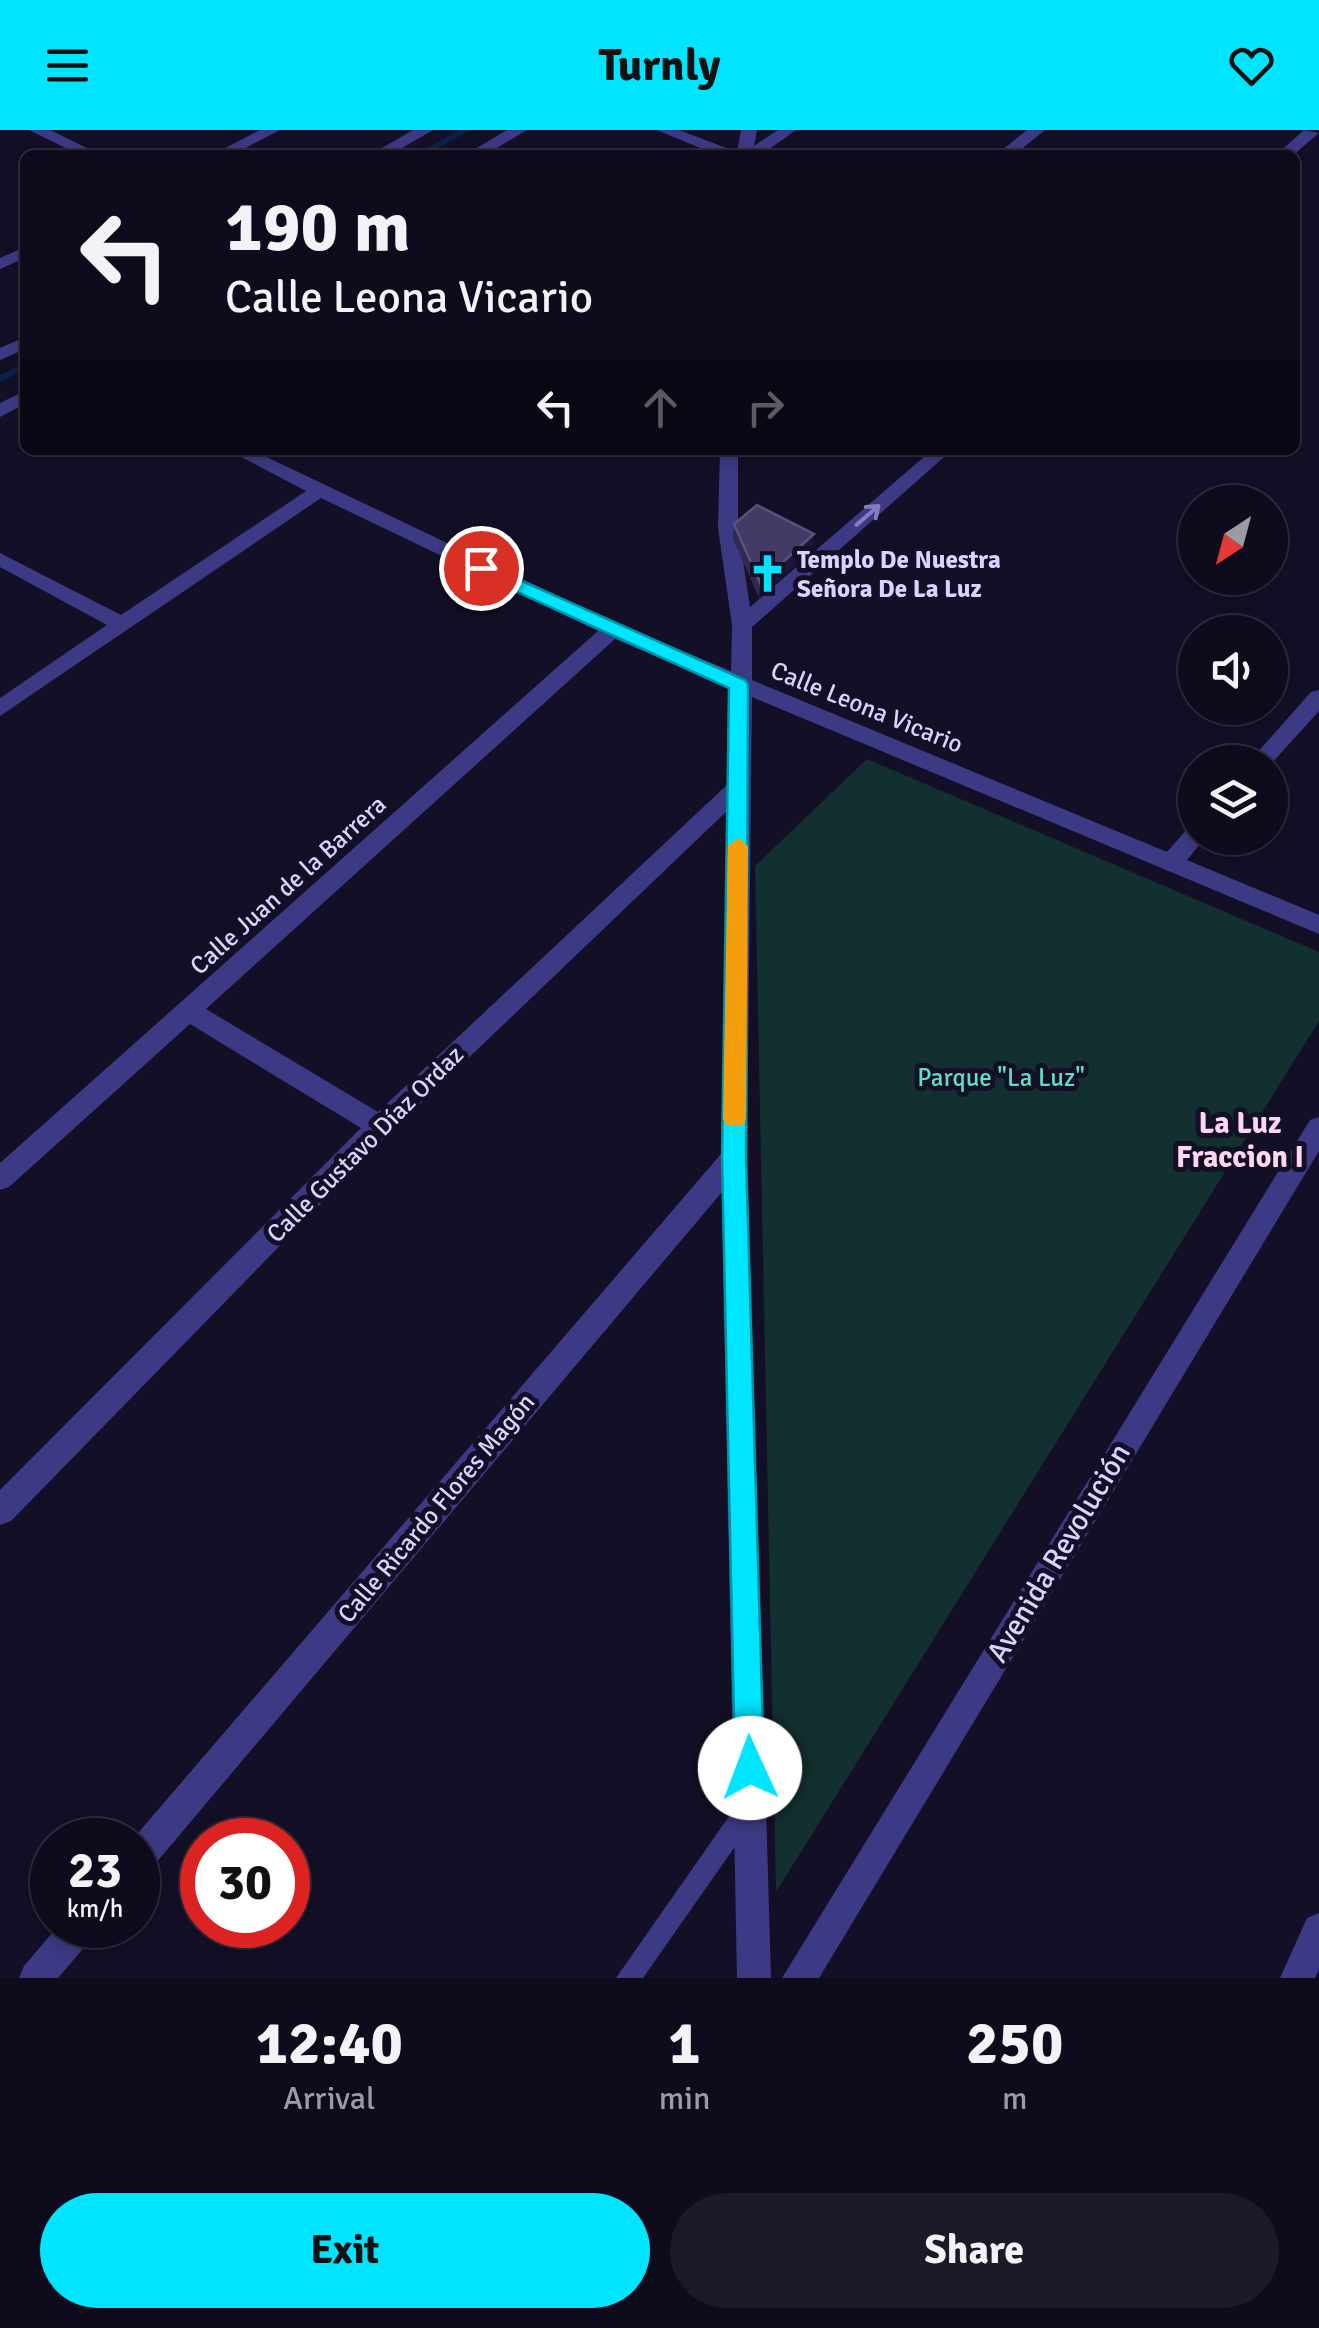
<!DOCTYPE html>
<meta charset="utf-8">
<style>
:root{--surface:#0e0b1c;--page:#1c1929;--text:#f1f3f6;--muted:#9b9ba3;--line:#2e2b3b;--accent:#00e5ff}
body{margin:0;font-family:Signika,sans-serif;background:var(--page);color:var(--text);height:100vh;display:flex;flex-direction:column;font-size:38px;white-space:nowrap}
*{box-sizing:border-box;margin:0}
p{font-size:32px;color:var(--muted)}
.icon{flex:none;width:55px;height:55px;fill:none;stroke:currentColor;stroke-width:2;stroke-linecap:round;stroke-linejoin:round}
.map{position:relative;height:1848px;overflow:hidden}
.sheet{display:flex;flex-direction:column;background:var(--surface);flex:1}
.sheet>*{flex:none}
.top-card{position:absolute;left:20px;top:20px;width:1280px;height:305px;border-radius:15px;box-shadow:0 5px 15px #0003,0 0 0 2px var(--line);background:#0e0b1c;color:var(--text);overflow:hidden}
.needle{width:65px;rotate:216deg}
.tools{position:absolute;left:1178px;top:355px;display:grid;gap:20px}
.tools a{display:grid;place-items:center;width:110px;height:110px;border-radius:50%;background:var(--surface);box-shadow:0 5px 15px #0003,0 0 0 2px var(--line);font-size:50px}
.speed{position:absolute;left:30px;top:1688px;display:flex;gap:20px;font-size:50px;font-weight:700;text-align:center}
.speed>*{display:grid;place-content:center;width:130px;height:130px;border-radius:50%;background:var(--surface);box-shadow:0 5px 15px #0003,0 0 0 2px var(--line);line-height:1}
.speed small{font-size:25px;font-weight:400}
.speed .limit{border:15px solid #d22;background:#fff;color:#111}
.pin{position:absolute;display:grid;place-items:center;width:85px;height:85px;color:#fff;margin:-42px;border:5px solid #fff;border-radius:50%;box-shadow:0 2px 10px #0007}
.me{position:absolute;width:110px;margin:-55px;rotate:358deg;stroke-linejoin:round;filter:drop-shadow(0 0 8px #0008)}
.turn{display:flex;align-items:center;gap:35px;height:210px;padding:0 40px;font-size:45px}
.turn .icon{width:130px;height:130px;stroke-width:2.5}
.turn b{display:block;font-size:70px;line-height:85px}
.lanes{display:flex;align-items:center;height:95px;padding:0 40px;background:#0003;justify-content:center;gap:50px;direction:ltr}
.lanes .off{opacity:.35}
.eta{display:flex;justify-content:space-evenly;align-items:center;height:170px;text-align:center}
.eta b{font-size:60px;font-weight:700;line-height:70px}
.cta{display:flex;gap:20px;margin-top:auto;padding:20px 40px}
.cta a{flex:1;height:115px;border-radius:60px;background:var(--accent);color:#111;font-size:40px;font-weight:700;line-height:115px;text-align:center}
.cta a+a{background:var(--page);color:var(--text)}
header{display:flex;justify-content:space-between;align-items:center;height:130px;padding:0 40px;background:var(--accent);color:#111;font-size:45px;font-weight:700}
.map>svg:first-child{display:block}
</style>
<header><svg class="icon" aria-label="menu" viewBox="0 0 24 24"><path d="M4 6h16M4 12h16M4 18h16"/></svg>Turnly<svg class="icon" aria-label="heart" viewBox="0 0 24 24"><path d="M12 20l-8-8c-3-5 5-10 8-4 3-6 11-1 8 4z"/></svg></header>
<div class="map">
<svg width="1319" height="1848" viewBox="0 0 1319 1848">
<rect width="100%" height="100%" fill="#130f26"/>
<polygon fill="#12302f" points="867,629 1319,822 1319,891 776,1762 755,736"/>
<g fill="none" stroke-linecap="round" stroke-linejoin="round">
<g fill="#0c2248" fill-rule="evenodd">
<polygon points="460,0 470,0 425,25 415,25"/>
<polygon points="25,233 25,240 0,252 0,245"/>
</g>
<polygon fill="#3d3a85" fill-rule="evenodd" points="747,1669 755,1672 758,1680 755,1688 643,1848 616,1848 739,1672"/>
<g fill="#3d3a85" fill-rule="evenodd">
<polygon points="29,0 50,0 101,25 80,25"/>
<polygon points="260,0 280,0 232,25 212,25"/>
<polygon points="413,0 433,0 390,25 370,25"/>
<polygon points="507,0 527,0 485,25 465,25"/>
<polygon points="657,0 679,0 737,22 741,0 757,0 754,16 778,0 796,0 761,25 717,25"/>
<polygon points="1027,0 1045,0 1014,25 996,25"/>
<polygon points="1304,0 1319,3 1293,25 1276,25"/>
<polygon points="25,117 25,128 0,139 0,128"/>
<polygon points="25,207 25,219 0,230 0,218"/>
<polygon points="25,261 25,274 0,287 0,273"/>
<path d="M228,320H252L619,495L731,541L732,495L718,398L720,320H738V398L750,477L932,320H952L752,497V550L1167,722L1187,699L1195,697V708H1205L1187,730L1319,785V804L752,567L747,1028L771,1848H737L722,1062L150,1740L138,1745V1710H132L721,1024L728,680L389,1004L11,1391L0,1395V1360L361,998L190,894L9,1057L0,1060V1033L598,501L321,368L0,586V568L107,495L0,437V423L121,485L306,361ZM615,509L730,558L729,653L378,982L206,879Z"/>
<polygon points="1319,560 1319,581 1270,635 1249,632 1311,562"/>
<polygon points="1319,987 1319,1021 819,1848 782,1848 1310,990"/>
<polygon points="1319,1783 1319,1839 1315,1848 1280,1848 1307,1788"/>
<polygon points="59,1795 98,1795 93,1807 58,1848 19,1848 24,1836"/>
</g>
</g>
<polygon fill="#312854" points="734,394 813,419 759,468 733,409"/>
<polygon fill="#1d163a" points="814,404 813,419 759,468 760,453"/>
<polygon fill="#433a66" stroke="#5a527e" stroke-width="2.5" points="757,375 814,404 760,453 734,394"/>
<defs><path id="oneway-shaft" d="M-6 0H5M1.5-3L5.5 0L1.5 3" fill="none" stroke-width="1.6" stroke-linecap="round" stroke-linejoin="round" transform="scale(2.5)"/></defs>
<use stroke="#837fbc" href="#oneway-shaft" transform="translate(868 385) rotate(-41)"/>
<polygon fill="#00e5ff" stroke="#0095a6" stroke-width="2.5" points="481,433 745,550 748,554 746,1028 764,1638 760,1648 750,1652 739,1648 735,1638 722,1028 729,558 475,443 475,434"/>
<polygon fill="#f59e0b" points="738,708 748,716 746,989 743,996 727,996 723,989 728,716"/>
<defs>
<symbol id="church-bare" viewBox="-9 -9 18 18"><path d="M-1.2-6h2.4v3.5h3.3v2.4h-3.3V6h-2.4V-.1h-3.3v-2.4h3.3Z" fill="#00e5ff" stroke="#130f26" stroke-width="2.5" paint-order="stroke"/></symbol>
</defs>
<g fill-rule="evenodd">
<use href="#church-bare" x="740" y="416" width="55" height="55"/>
</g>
<g text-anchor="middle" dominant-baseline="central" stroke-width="10" stroke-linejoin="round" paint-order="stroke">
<g font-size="25" font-weight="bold" fill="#d9d4ff" stroke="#130f26" text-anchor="start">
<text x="797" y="429">Templo De Nuestra<tspan x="797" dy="29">Señora De La Luz</tspan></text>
</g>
<g font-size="25" fill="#d9d4ff" stroke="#130f26">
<text transform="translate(867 577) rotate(22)">Calle Leona Vicario</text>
<text transform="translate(288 755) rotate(-42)">Calle Juan de la Barrera</text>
<text transform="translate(365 1014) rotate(-45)">Calle Gustavo Díaz Ordaz</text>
<text transform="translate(436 1378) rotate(-50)">Calle Ricardo Flores Magón</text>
</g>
<g font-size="25" fill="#5fe0c0" stroke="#130f26">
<text x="1001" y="947">Parque "La Luz"</text>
</g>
<g font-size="30" font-weight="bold" fill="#ffd6f0" stroke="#130f26">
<text x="1240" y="993">La Luz<tspan x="1240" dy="34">Fraccion I</tspan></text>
</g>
<g font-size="30" fill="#d9d4ff" stroke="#130f26">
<text transform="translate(1059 1423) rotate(-59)">Avenida Revolución</text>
</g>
</g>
</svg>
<div class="tools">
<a><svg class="needle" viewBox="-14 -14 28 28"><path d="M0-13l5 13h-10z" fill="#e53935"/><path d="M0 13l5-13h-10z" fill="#9b9ba3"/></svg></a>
<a><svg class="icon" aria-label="sound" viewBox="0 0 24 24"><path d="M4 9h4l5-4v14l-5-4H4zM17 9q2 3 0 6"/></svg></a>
<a><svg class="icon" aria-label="layers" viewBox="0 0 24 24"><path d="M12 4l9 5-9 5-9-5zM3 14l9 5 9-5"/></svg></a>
</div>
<div class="speed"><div>23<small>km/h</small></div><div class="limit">30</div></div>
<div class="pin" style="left:481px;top:438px;background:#d93025"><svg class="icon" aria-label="arrive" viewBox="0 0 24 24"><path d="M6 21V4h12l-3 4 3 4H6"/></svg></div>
<svg class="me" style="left:750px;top:1638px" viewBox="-20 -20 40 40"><circle r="19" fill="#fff"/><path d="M0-13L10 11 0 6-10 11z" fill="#00e5ff"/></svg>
<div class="top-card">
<div class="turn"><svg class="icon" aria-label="left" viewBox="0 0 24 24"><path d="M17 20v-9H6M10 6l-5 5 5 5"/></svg><div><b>190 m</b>Calle Leona Vicario</div></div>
<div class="lanes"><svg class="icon" aria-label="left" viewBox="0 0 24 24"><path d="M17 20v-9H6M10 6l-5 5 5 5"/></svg><svg class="icon off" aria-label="ahead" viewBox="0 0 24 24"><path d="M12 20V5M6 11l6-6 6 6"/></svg><svg class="icon off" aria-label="right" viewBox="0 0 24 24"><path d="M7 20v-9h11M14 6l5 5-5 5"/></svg></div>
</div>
</div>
<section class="sheet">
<div class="eta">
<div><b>12:40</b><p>Arrival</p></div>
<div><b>1</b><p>min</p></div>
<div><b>250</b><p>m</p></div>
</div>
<div class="cta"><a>Exit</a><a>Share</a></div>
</section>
